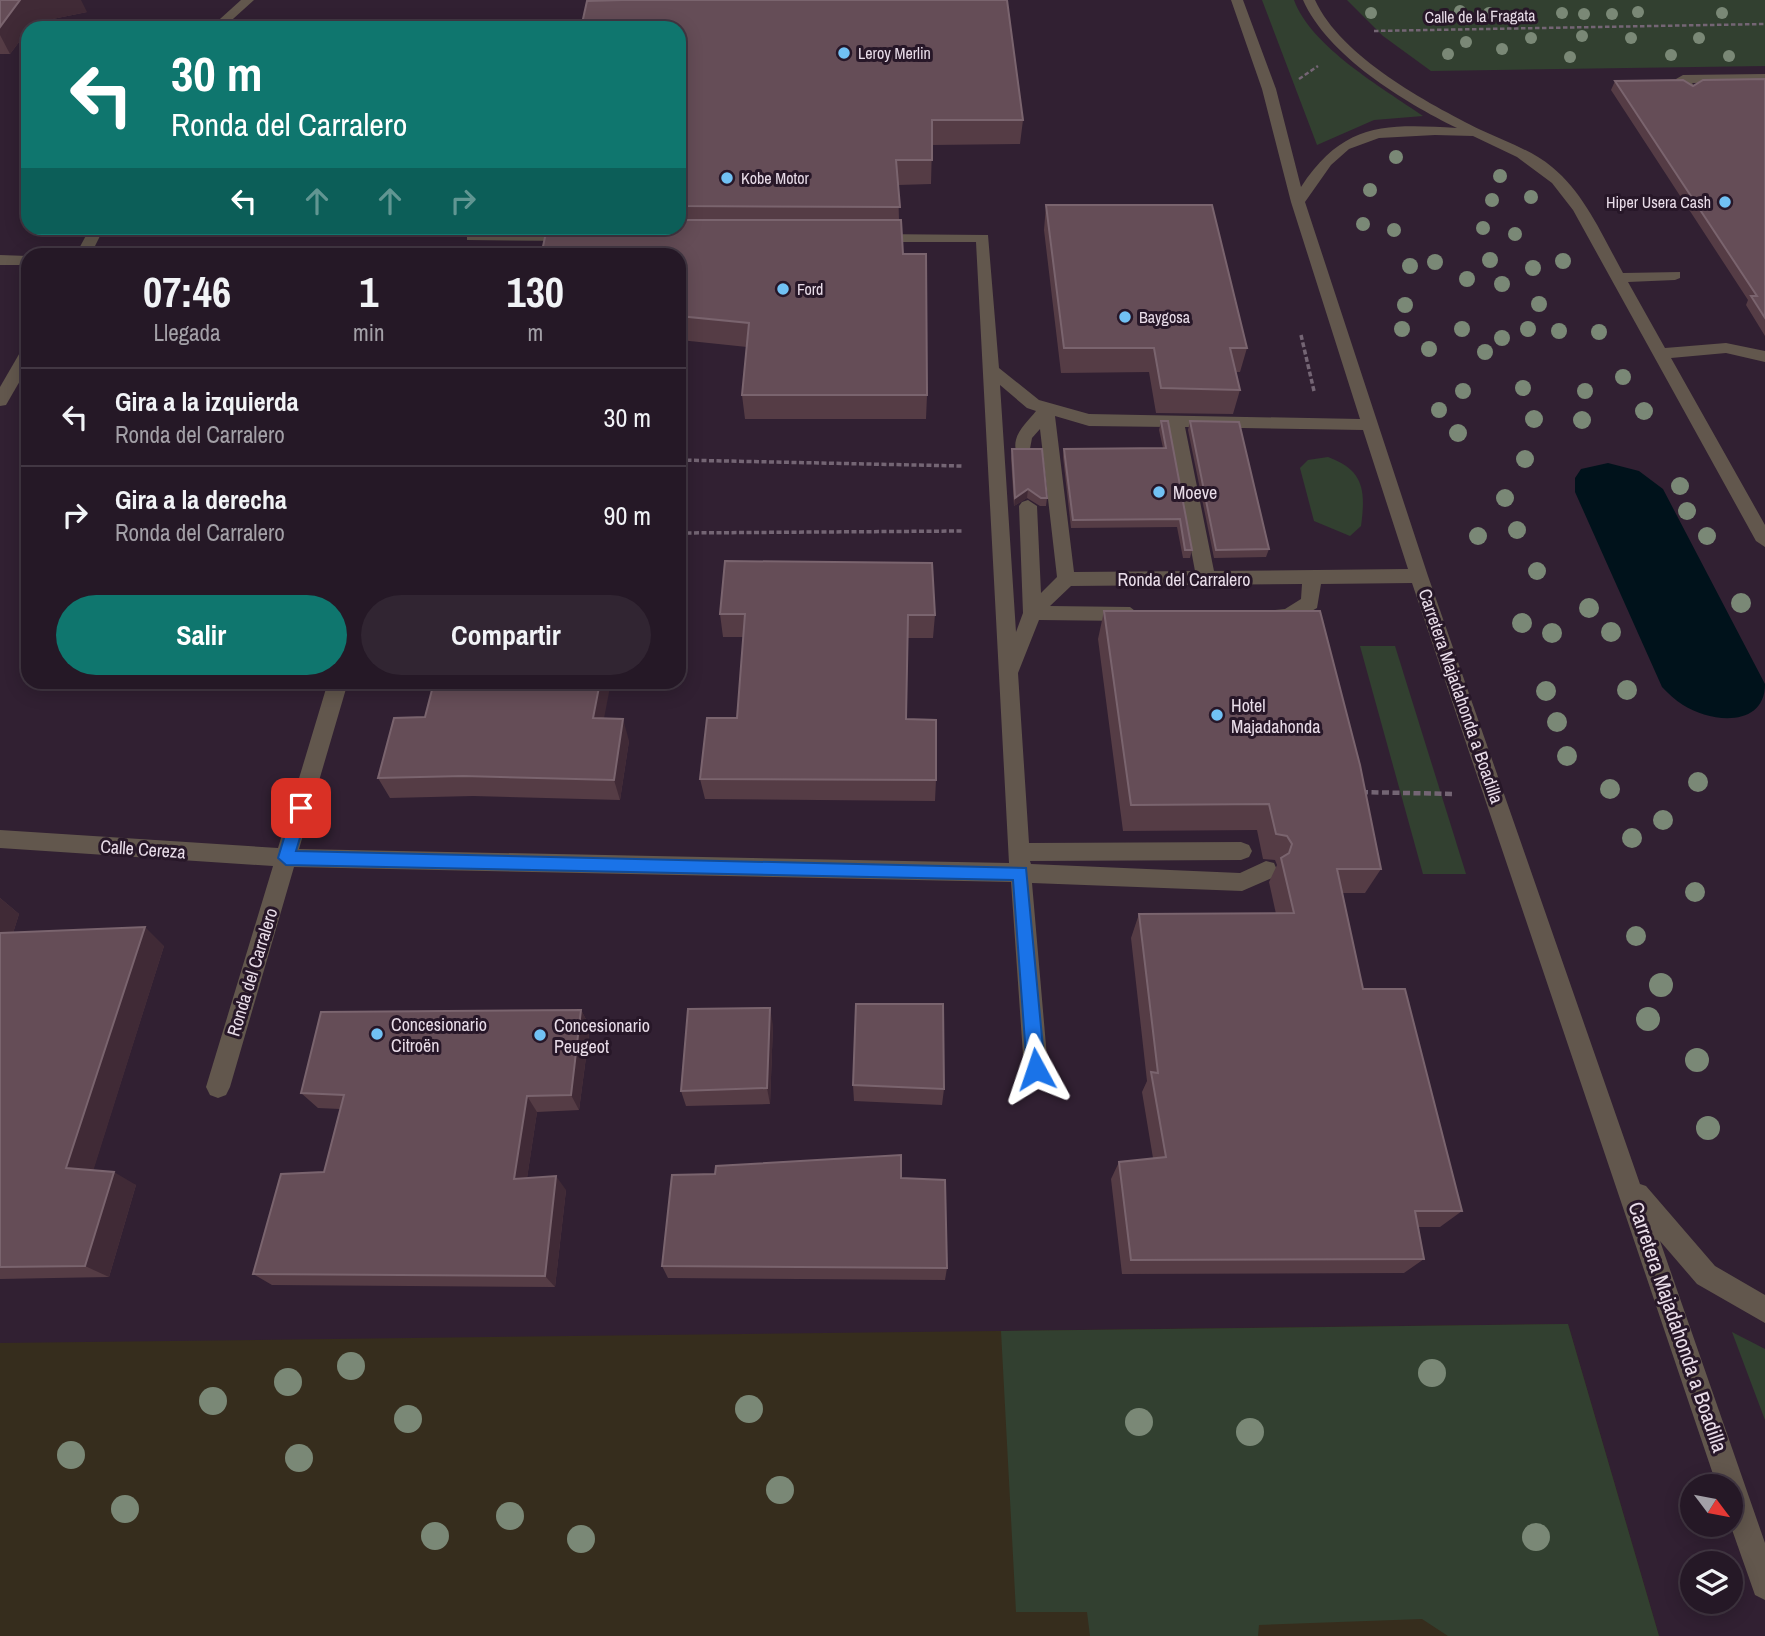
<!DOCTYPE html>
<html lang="es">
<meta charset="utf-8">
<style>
:root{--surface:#251826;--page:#312532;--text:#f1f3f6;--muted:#a3a0a7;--line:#423743;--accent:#0f766e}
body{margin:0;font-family:"Archivo Narrow",sans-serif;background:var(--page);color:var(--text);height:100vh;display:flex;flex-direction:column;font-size:26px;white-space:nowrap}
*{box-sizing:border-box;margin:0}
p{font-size:23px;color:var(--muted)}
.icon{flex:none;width:38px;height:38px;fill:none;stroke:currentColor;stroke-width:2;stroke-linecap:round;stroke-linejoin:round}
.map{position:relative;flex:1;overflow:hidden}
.drawer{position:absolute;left:21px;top:248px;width:665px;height:441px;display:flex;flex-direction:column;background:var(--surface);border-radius:21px;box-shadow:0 4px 18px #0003,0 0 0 2px var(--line)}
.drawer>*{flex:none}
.top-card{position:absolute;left:21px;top:21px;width:665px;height:214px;border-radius:21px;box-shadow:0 4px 18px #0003,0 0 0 2px var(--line);background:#0f766e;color:#fff;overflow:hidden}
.needle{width:46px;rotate:122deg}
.buttons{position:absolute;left:1680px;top:1474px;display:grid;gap:14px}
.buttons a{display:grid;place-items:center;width:63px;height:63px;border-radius:50%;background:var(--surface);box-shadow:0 4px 18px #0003,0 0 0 2px var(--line);font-size:35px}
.pin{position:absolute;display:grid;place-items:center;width:60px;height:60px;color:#fff;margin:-30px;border-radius:14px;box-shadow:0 4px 10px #0006}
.me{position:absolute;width:77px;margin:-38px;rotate:355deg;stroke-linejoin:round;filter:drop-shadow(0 0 5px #0008)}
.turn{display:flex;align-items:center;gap:24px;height:147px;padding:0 35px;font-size:32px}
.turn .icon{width:91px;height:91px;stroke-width:2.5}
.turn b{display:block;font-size:49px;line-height:60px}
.lanes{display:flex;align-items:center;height:66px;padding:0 35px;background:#0003;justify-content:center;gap:35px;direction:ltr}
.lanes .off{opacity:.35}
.eta{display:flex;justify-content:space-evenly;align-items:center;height:119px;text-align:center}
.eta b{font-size:42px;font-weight:700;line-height:49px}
.cta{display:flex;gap:14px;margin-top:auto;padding:14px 35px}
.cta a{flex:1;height:80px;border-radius:42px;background:var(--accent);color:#fff;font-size:28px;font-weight:700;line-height:80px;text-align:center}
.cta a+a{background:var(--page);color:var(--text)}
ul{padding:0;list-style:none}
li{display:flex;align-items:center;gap:21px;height:98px;padding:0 35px;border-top:2px solid var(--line)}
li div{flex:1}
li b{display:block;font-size:26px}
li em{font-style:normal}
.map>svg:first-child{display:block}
</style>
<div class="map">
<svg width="1765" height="1636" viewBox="0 0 1765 1636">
<rect width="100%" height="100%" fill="#312032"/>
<polygon fill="#362d1d" points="1568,1324 1659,1636 0,1636 0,1343"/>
<g fill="#324030">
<path d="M1262,0H1294C1311,47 1383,88 1423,116L1374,120L1317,145Z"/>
<polygon points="1347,0 1765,0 1765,66 1431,71 1383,36"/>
<path d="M1328,457C1363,470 1366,489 1361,526L1350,536L1314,521L1300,468L1308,460Z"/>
<polygon points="1360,646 1395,646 1466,874 1423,874"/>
<polygon points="1568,1324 1659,1636 1448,1636 1422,1619 1259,1625 1258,1636 1090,1636 1087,1612 1016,1612 1001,1331"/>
<polygon points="1732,1332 1765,1349 1765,1420"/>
</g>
<path fill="#00121b" d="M1608,463L1639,471L1663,489L1765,684C1765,728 1711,723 1683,705C1675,700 1668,693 1662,687L1575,492V478L1581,469Z"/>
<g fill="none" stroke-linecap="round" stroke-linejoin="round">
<g stroke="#746574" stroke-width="2.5" stroke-dasharray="4.5 2.5" stroke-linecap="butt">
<polyline points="1374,31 1765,24"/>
<polyline points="1299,79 1318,66"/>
</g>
<g stroke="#746574" stroke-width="3.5" stroke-dasharray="5 2.5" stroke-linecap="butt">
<polyline points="1301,335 1314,391"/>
<polyline points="679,460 962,466"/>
<polyline points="679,533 964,531"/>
</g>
<polyline stroke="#746574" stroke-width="4.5" stroke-dasharray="7 3.5" stroke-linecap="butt" points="1361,792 1454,794"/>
<g fill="#62574d" fill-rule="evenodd">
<polygon points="241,0 254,0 223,28 210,28"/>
<path d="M1231,0H1243L1276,89L1301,187C1344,122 1385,124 1457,128C1404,102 1328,56 1303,0H1315C1341,57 1427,103 1481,130C1505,141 1531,150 1552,167C1585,194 1603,237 1623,273L1680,272V278L1675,280L1628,282L1665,348L1726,343L1765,351V362L1726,353L1671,358L1765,525V547L1756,541L1573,210L1552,183L1517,157L1473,136L1435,135L1379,138L1349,149L1331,165L1305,202L1428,576L1640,1184L1646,1186L1715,1266L1765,1295V1323L1697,1284L1660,1241L1765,1543V1600L1755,1595L1730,1524L1731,1486H1717L1412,583L1321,584L1317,608C1303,616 1274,635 1262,616L1264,611L1285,609L1301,599L1302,584L1071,586L1050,606L1130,607L1139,614L1130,621L1039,620L1018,673L1029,843L1241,842L1249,845L1252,851L1249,857L1241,860L1030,861L1031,864L1240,873L1266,861L1274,863L1277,870L1274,877L1242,891L1032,883L1048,1069L1044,1077L1036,1080L1028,1077L1024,1069L1011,882L294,867L230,1087L226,1095L218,1098L210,1095L206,1087L273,866L0,848V830L278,848L328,682H348L299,849L1009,863L976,242H873L866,238L873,234L988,235L999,368L1039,400L1089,414L1360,419L1291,202L1262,89ZM1000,385L1027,408L1036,411C1026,424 1010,436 1017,454H1029L1032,438L1040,429L1057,577L1041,593L1037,506L1028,500L1022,502L1019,506L1023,613L1016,632ZM1055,416L1089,426L1168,427L1195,571L1074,572ZM1185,427L1363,430L1408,569L1214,571Z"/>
<polygon points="1765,74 1765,82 1692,83 1696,88 1689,92 1684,91 1676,79 1683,75"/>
<polygon points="90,228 104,228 90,256 75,256"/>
<polygon points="472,233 571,233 578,237 571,241 467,240 467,234"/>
<polygon points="0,255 28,256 28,265 0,265"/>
<polygon points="28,348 28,367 6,405 0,406 0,387 22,349"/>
</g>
</g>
<g fill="#7a8876">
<circle cx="1460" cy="11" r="6"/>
<circle cx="1638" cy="12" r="6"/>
<circle cx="1371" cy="13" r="6"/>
<circle cx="1489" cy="13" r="6"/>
<circle cx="1562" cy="13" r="6"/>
<circle cx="1722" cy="13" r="6"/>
<circle cx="1584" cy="14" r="6"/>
<circle cx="1612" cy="14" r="6"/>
<circle cx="1430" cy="15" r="6"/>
<circle cx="1582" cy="36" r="6"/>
<circle cx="1531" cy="38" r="6"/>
<circle cx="1631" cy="38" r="6"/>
<circle cx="1699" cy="38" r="6"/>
<circle cx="1466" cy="42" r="6"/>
<circle cx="1502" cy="49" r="6"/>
<circle cx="1448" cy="54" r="6"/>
<circle cx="1671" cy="55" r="6"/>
<circle cx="1729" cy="56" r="6"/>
<circle cx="1570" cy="57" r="6"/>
<circle cx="1396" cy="157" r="7"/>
<circle cx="1500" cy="176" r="7"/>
<circle cx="1370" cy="190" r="7"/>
<circle cx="1531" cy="197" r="7"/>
<circle cx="1492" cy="200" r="7"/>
<circle cx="1363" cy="224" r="7"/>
<circle cx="1483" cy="228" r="7"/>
<circle cx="1394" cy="230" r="7"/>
<circle cx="1515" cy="234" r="7"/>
<circle cx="1490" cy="260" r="8"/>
<circle cx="1563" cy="261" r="8"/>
<circle cx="1435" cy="262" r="8"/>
<circle cx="1410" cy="266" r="8"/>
<circle cx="1533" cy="268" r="8"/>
<circle cx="1467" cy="279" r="8"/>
<circle cx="1502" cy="284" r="8"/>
<circle cx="1539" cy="304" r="8"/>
<circle cx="1405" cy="305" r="8"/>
<circle cx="1402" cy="329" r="8"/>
<circle cx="1462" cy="329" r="8"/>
<circle cx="1528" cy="329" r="8"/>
<circle cx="1559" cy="331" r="8"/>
<circle cx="1599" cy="332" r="8"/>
<circle cx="1502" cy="338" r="8"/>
<circle cx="1429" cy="349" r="8"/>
<circle cx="1485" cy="352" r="8"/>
<circle cx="1623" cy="377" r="8"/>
<circle cx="1523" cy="388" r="8"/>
<circle cx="1463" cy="391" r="8"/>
<circle cx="1585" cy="391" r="8"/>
<circle cx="1439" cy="410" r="8"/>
<circle cx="1644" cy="411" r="9"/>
<circle cx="1534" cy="419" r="9"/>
<circle cx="1582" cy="420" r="9"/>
<circle cx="1458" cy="433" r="9"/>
<circle cx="1525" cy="459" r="9"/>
<circle cx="1680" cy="486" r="9"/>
<circle cx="1505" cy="498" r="9"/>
<circle cx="1687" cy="511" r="9"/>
<circle cx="1517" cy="530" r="9"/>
<circle cx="1478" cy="536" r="9"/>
<circle cx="1707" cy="536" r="9"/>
<circle cx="1537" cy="571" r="9"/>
<circle cx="1741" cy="603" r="10"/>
<circle cx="1589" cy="608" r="10"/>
<circle cx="1522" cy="623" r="10"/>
<circle cx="1611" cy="632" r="10"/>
<circle cx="1552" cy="633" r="10"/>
<circle cx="1627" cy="690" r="10"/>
<circle cx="1546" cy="691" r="10"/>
<circle cx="1557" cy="722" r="10"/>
<circle cx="1567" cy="756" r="10"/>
<circle cx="1698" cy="782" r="10"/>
<circle cx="1610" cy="789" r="10"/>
<circle cx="1663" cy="820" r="10"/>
<circle cx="1632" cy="838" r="10"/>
<circle cx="1695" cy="892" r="10"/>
<circle cx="1636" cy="936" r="10"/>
<circle cx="1661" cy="985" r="12"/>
<circle cx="1648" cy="1019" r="12"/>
<circle cx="1697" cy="1060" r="12"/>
<circle cx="1708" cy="1128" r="12"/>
<circle cx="351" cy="1366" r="14"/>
<circle cx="1432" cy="1373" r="14"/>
<circle cx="288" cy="1382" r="14"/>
<circle cx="213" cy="1401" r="14"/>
<circle cx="749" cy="1409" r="14"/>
<circle cx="408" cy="1419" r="14"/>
<circle cx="1139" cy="1422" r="14"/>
<circle cx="1250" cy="1432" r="14"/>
<circle cx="71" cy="1455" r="14"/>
<circle cx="299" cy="1458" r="14"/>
<circle cx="780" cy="1490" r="14"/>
<circle cx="125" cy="1509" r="14"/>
<circle cx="510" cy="1516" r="14"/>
<circle cx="435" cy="1536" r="14"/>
<circle cx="1536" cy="1537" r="14"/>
<circle cx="581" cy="1539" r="14"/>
</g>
<g fill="#553c45">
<polygon points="0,0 87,12 33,23 28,28 28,30 10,54 0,54"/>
<polygon points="679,28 1023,120 1020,144 932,145 931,184 898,185 899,220 903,254 927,395 926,419 745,419 742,395 747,347 680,340 679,348 679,256 542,251 679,228"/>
<polygon points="1765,79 1765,336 1746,305 1748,300 1611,90 1615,81 1693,86"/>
<polygon points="1046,205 1247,348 1240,372 1235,372 1240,390 1233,414 1156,413 1149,372 1061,373 1044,230"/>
<polygon points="1161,421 1192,550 1190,558 1183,558 1177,527 1071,528 1063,457 1064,449 1163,448 1159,430"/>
<polygon points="1190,421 1269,549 1266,557 1214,558 1188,430"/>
<polygon points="1012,449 1047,498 1046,506 1040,506 1027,498 1014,506 1011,458"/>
<polygon points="1104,611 1381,869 1365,893 1342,893 1363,989 1462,1211 1440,1227 1418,1227 1424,1259 1404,1273 1122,1274 1111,1179 1119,1162 1153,1158 1142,1092 1147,1081 1131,938 1139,914 1276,914 1269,882 1277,865 1275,860 1263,859 1257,830 1123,831 1098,639"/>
<polygon points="720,614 935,615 933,638 908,638 906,719 936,780 935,801 705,799 700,779 737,718 744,637 723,637"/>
<polygon points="425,717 604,718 629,741 620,800 473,796 390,798 378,778"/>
<polygon points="0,898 19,914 13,933 164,946 93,1170 136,1185 109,1277 0,1279"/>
<polygon points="581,1010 590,1027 579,1110 537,1112 527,1178 566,1190 555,1287 272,1285 253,1274 324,1172 340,1109 318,1108 301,1093"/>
<polygon points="773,1025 770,1104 686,1106 681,1091"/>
<polygon points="853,1085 944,1089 942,1105 854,1101"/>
<polygon points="662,1266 947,1268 945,1280 668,1278"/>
</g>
<g fill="#402a36">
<polygon points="20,0 81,0 87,12 33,23 29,28 28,28 28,30 10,54 0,35 0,27"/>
<polygon points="1028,489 1027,498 1014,506 1015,498"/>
<polygon points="600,682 611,682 600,739 593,718"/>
<polygon points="623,719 629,741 620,800 614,780"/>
<polygon points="0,898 19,914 7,952 0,947"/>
<polygon points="145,927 164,946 90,1181 66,1168"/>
<polygon points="770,1008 773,1025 770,1104 767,1088"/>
<polygon points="581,1010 590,1027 579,1110 571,1095"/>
<polygon points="527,1096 537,1112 525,1192 514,1179"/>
<polygon points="114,1172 136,1185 109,1277 85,1266"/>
<polygon points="556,1176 566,1190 555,1287 545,1276"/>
</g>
<g fill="#654d57" stroke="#7a646e" stroke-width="2">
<polygon points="0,0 20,0 0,27"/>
<polygon points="623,0 1007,0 1023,120 932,120 932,160 896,160 900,207 679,206 679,28 581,28 587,1"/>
<polygon points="1765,79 1765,318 1751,296 1757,296 1615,81 1683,80 1693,86 1703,80"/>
<polygon points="1046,205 1212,205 1247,348 1230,348 1240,390 1161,388 1154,348 1064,348"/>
<polygon points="679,220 901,220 903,254 926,254 927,395 742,395 749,323 679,316 679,256 521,256 523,251 542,251 547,228 679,228"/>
<polygon points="1161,421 1168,421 1192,550 1185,550 1180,519 1073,520 1064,449 1166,448"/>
<polygon points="1190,421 1239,422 1269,549 1216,550"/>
<polygon points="1012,449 1042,449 1047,498 1041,498 1028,489 1015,498"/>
<polygon points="725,561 932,563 935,615 908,615 906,719 936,720 936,780 700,779 707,718 737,718 745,614 720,614"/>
<polygon points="1104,611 1320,611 1360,765 1381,869 1337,869 1363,989 1405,989 1462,1211 1415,1211 1424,1259 1131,1260 1119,1162 1166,1157 1151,1072 1158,1073 1139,914 1294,913 1281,858 1289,853 1292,844 1287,836 1276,834 1269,804 1131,805"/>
<polygon points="434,682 600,682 593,718 623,719 614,780 463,776 378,778 394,718 425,717"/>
<polygon points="145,927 66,1168 114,1172 85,1266 0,1267 0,933"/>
<polygon points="856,1004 943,1004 944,1089 853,1085"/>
<polygon points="770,1008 767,1088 681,1091 688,1009"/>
<polygon points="581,1010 571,1095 527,1096 514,1179 556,1176 545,1276 253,1274 281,1174 324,1172 344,1095 301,1093 321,1012"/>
<polygon points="901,1155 901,1178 945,1180 947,1268 662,1266 672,1175 715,1174 716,1166"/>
</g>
<polygon fill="#1a73e8" stroke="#114b97" stroke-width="2" points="301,801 309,808 296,851 1026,868 1045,1069 1042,1075 1036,1077 1030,1075 1027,1069 1013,880 286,865 278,858 293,808"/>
<g fill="#71c1f4" stroke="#271728" stroke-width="2.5">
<circle cx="844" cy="53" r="7"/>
<circle cx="727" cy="178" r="7"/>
<circle cx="1725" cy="202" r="7"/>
<circle cx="783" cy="289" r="7"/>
<circle cx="1125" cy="317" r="7"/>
<circle cx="1159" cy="492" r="7"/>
<circle cx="1217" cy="715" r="7"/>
<circle cx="377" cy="1034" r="7"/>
<circle cx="540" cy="1035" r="7"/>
</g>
<g text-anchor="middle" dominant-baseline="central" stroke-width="6" stroke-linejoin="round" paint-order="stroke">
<g font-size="16" fill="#e9dde9" stroke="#271728">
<text transform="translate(1480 16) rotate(-1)">Calle de la Fragata</text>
</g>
<g font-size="16" fill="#e9dde9" stroke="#271728" text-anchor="start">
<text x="858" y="53">Leroy Merlin</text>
<text x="741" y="178">Kobe Motor</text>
<text x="1711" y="202" text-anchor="end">Hiper Usera Cash</text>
<text x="797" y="289">Ford</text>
<text x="1139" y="317">Baygosa</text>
</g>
<g font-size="18" fill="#e9dde9" stroke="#271728" text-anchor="start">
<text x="1173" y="492">Moeve</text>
<text x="1231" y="705">Hotel<tspan x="1231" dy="21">Majadahonda</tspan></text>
<text x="391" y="1024">Concesionario<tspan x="391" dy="21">Citroën</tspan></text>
<text x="554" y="1025">Concesionario<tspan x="554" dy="21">Peugeot</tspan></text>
</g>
<g font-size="18" fill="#e9dde9" stroke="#271728">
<text x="1184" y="579">Ronda del Carralero</text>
<text transform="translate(1461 696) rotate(71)">Carretera Majadahonda a Boadilla</text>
<text transform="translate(143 849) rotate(4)">Calle Cereza</text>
<text transform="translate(252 972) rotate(-73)">Ronda del Carralero</text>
</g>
<g font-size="21" fill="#e9dde9" stroke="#271728">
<text transform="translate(1678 1327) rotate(71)">Carretera Majadahonda a Boadilla</text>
</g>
</g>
</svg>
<div class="buttons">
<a><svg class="needle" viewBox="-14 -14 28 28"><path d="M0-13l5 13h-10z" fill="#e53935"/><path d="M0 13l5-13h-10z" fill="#a3a0a7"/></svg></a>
<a><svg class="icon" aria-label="layers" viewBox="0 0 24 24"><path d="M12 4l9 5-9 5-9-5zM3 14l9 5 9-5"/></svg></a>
</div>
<div class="pin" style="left:301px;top:808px;background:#d93025"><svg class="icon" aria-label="arrive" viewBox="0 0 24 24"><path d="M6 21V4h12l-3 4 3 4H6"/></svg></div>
<svg class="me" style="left:1036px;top:1069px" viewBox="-20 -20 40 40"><path d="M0-17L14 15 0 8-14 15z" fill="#1a73e8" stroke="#fff" stroke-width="4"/></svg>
<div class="top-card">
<div class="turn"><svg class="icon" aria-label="left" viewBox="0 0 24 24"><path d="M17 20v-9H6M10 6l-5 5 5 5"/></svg><div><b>30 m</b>Ronda del Carralero</div></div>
<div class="lanes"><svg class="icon" aria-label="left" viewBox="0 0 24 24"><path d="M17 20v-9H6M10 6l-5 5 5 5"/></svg><svg class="icon off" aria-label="ahead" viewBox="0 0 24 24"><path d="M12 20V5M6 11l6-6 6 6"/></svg><svg class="icon off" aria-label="ahead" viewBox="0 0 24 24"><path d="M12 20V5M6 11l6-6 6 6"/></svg><svg class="icon off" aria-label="right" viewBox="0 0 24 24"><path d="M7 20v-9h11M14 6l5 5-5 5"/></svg></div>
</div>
<section class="drawer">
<div class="eta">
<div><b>07:46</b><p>Llegada</p></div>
<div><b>1</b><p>min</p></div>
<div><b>130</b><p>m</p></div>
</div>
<ul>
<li><svg class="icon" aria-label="left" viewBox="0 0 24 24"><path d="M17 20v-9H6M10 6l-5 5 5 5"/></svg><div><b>Gira a la izquierda</b><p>Ronda del Carralero</p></div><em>30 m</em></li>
<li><svg class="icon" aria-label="right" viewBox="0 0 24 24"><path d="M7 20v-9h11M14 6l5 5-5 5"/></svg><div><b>Gira a la derecha</b><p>Ronda del Carralero</p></div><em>90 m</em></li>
</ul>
<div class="cta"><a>Salir</a><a>Compartir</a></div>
</section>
</div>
